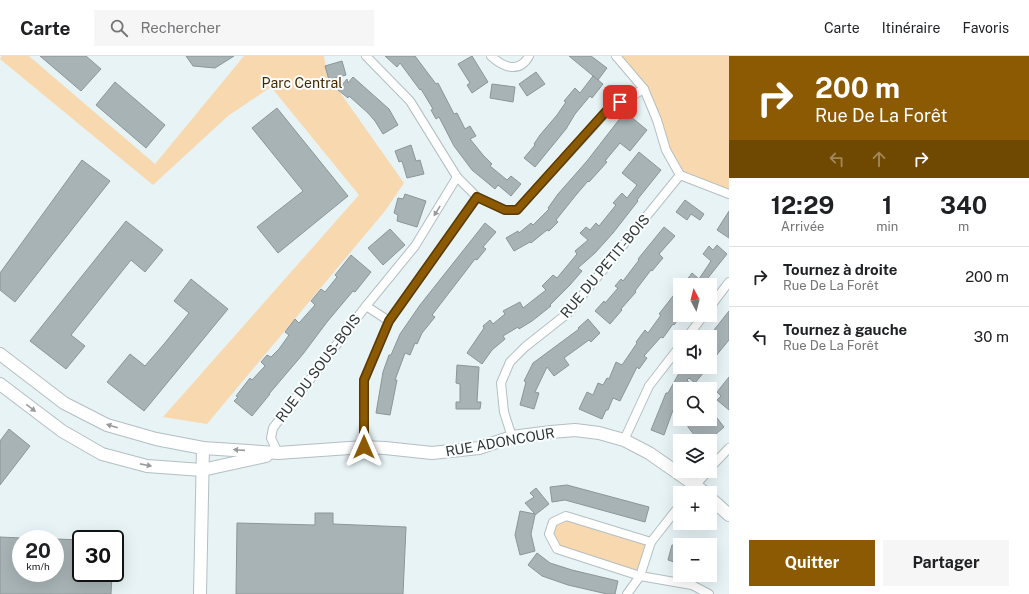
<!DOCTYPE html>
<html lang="fr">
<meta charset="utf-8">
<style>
:root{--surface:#fff;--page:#f6f6f6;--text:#202124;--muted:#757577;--line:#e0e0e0;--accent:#8b5a02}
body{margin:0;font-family:"Public Sans",sans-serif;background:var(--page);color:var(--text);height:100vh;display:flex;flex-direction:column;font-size:15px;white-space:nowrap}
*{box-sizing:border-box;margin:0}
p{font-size:13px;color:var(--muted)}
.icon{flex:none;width:22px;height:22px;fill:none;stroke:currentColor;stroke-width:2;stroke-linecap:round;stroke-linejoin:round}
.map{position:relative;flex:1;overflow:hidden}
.sheet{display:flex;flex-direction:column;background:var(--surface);width:300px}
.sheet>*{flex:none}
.banner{background:#8b5a02;color:#fff;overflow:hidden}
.needle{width:26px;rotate:353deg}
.fabs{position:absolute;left:673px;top:222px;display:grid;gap:8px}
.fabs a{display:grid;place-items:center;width:44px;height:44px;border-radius:0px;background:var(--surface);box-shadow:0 4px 16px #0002;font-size:20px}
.speed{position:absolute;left:12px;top:474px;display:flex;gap:8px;font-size:20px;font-weight:700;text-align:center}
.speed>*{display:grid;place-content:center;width:52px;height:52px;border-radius:50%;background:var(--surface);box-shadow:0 4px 16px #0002;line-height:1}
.speed small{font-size:10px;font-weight:400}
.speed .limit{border:2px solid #111;border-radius:6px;background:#fff;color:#111}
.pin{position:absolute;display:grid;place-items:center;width:34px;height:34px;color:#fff;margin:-17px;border-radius:8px;box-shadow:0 2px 6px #0006}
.me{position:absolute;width:44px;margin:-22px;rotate:0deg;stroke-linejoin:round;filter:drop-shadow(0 0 3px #0008)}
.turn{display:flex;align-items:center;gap:14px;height:84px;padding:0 20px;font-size:18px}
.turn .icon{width:52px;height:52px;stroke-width:2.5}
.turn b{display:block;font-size:28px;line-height:34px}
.lanes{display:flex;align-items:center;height:38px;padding:0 20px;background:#0003;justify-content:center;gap:20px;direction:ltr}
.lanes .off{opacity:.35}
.eta{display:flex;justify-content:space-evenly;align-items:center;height:68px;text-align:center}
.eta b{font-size:24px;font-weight:700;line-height:28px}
.action{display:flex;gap:8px;margin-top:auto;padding:8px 20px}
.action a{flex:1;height:46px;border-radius:0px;background:var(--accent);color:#fff;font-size:16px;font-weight:700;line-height:46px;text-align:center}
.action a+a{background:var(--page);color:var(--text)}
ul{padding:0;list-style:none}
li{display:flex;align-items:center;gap:12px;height:60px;padding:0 20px;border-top:1px solid var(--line)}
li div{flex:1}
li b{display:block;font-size:15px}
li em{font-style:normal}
header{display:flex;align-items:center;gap:24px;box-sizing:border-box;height:56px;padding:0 20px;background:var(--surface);border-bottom:1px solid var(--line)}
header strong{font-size:19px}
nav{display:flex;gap:22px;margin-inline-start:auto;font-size:14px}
.search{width:280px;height:36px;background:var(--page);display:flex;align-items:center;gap:10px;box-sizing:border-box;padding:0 14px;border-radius:0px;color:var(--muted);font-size:15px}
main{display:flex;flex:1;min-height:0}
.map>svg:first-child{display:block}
</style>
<header>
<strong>Carte</strong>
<div class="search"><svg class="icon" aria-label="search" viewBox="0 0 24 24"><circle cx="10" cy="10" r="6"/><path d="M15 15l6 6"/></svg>Rechercher</div>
<nav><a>Carte</a><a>Itinéraire</a><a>Favoris</a></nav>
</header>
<main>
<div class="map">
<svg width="729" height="538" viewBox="0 0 729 538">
<rect width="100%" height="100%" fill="#e7f3f5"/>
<g fill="#f8d8af">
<polygon points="2,0 29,0 155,108 244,0 324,0 327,18 404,127 385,155 207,368 163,361 359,139 271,31 228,60 153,129 0,3"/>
<polygon points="616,0 729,0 729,138 680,119 644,33"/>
<polygon points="567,463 647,488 639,516 559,490 552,478 555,468"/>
</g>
<g fill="#a8b3b6" stroke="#8b9699">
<polygon points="40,0 86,0 101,13 81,35"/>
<polygon points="186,0 234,0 215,12 193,10"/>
<polygon points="385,0 415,0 436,28 438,27 454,58 457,57 465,73 470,70 476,80 470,83 483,99 492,108 490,110 507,124 511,120 521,128 511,140 498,129 495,133 472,114 454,90 439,61 436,63 431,54 433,53 421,33 420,34 400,7 397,11"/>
<polygon points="472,0 488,26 472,37 467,29 470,27 458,8"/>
<polygon points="569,0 591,0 607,12 598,24"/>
<polygon points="342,5 346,19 329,24 325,10"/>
<polygon points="536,16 545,28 527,40 519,28"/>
<polygon points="593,20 603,28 592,42 590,40 575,58 566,73 535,111 524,102 535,89 534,88 540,79 557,59 566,46 564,45 575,32 580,37"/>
<polygon points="353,21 389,53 398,69 383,78 375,65 368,57 349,40 348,42 338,34 347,23 348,27"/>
<polygon points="115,26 165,69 146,92 96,49"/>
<polygon points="492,28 515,31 513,46 490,42"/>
<polygon points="277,52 348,140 278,197 257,171 303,135 252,72"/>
<polygon points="625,56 647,74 630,95 620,87 605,105 607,106 599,115 589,126 588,125 576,139 556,164 558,166 549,175 547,174 531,187 530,186 514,195 506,182 518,175 519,177 531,167 533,169 549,153 548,152 558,138 587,105"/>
<polygon points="411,89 416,105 420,104 424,118 407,122 402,105 399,106 395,95"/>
<polygon points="639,96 661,114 637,144 638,145 613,177 595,197 578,212 582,215 570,229 550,249 551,250 532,265 519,273 518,271 503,280 505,283 492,294 482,308 467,297 484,272 483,270 490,264 493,268 505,258 503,255 520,246 523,252 546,234 542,230 553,219 557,222 577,198 575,195 588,184 580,177 586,171 590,174 596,167 599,170 616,149 613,147 622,137 627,142 637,129 622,117"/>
<polygon points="82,104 110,125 15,246 0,234 0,217"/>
<polygon points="405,138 426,145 417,171 397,165 398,159 394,157 398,142 403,143"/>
<polygon points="685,144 704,158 700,164 691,158 687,164 676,156"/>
<polygon points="729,155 729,182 717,174"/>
<polygon points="126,165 163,194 145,216 131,204 71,279 85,290 66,313 30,285"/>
<polygon points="485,167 496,176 483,191 486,193 477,204 475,203 432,259 435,261 422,277 417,288 415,287 410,299 405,297 395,324 397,324 390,359 376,357 383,316 389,299 391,299 400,278 420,249"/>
<polygon points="664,171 675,180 659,198 663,202 652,215 651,214 635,235 636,236 621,253 622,254 610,268 595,255 604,245 605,247 618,232 615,230 621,223 623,225 639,204 638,203"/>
<polygon points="390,173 405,189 383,209 368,192"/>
<polygon points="717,189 727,198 704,227 707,229 683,229 692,217 699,223 711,205 703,198 709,190 713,194"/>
<polygon points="351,199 371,216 355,236 353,235 327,266 303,298 269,338 270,338 252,360 234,345 238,341 236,340 250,322 252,324 265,310 261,306 267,299 271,301 279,293 289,279 285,276 295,263 299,267 315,249 311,245 321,233 325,236 337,221 335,219"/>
<polygon points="191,223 228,253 144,355 107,326 130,298 145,310 164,288 189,257 174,245"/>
<polygon points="680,231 680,261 674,269 673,268 663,282 661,281 644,300 647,302 639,313 637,311 620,345 613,342 608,354 606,354 602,363 579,353 587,336 593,339 598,327 603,329 607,322 609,323 616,306 622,309 637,287 636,286 645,274 648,277 661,259 659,258"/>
<polygon points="729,255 729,284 710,307 710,279"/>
<polygon points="588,263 600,277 591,286 589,284 564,302 569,309 554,320 547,311 535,336 539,337 534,353 520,349 526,326 524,325 533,307 579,273 578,272"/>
<polygon points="457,309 479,311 477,346 481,346 480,353 456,353 456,346 460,346 460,328 456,327"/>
<polygon points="685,311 708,311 695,327 689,322 687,324 694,333 680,333 680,349 677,356 673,354 664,379 651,374 666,337 668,337 678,319"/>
<polygon points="729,321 729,354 717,344 721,340 717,336"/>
<polygon points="710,353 724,371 716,378 717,379 710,385 699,385 688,371 688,368 694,363 710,363"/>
<polygon points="9,373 30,390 0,429 0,385"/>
<polygon points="567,429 649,451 645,466 565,444 552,446 550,431"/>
<polygon points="536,432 549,448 535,459 531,478 535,495 520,499 515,479 520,455 535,458 525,447 534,441 530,437"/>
<polygon points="315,457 333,457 333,468 406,471 403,538 236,538 237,467 315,469"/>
<polygon points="0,481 21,482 21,517 55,517 55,483 81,484 81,517 112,517 111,538 0,538"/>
<polygon points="672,489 680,491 680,508 668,504"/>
<polygon points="537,497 550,507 572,514 618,525 615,538 607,538 568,529 542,520 528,509"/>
</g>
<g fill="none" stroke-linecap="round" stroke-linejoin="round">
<defs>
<g id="street">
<polyline points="366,0 410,45 457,121 477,141 505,154 517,154 609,53 644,33"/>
<path d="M491,0C503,11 519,18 529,0"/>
<polyline points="616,0 644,33 657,64 666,94 680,119 729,138"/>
<polyline points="366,250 389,265"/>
<polyline points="710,251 729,226"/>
<polyline points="687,281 704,259"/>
<polyline points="512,381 504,356 501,327 510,306 525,291 568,257 680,119"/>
<polyline points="624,384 649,330 680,290"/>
<polyline points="364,391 364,324 389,265 477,141"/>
<polyline points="278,397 271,382 273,372 366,250 415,190 457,121"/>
<polyline points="710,412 729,392"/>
<polyline points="689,437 708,415"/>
<polyline points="651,486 566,460 553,466 549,478 557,493 640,520 692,529 709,538"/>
<polyline points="627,538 640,520 651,486 680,449"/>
</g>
<g id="secondary">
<polyline points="0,298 64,347 107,369 156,383 203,392 278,397 364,391 385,392 432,397 479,392 512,381 551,376 575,374 599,377 624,384 649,397 695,429 705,437"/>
<polyline points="0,328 62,375 102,398 147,410 202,414 266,400"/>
<polyline points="710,442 729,459"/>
<polyline points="200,538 203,392"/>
</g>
</defs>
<use href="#street" stroke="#b3bfc2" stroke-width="10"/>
<use href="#secondary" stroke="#b3bfc2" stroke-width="14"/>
<use href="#street" stroke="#fff" stroke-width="8"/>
<use href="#secondary" stroke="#fff" stroke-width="12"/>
</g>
<defs><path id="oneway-solid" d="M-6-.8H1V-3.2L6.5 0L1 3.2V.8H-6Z"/></defs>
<g fill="#989a9b">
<use href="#oneway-solid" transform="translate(437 155) rotate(122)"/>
<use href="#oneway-solid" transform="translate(31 352) rotate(37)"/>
<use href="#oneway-solid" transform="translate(112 370) rotate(-162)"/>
<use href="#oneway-solid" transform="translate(239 394) rotate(-176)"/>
<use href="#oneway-solid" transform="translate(146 409) rotate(11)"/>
</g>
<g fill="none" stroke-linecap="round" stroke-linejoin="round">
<defs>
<polyline id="route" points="364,391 364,324 389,265 477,141 505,154 517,154 609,52 620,46"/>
</defs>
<use href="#route" stroke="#5a3a01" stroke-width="10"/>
<use href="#route" stroke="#8b5a02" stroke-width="7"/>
</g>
<g text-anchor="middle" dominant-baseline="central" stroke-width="4" stroke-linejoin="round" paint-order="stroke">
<g font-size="14" fill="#442a00" stroke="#fbfefe">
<text x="302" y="27">Parc Central</text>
</g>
<g font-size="14" fill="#313637" stroke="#fbfefe">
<text transform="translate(605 210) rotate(-50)">RUE DU PETIT-BOIS</text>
<text transform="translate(318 312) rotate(-53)">RUE DU SOUS-BOIS</text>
<text transform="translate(500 386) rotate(-10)">RUE ADONCOUR</text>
</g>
</g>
</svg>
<div class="fabs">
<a><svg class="needle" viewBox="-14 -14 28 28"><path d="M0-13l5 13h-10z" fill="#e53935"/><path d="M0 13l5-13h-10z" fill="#757577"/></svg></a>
<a><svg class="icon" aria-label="sound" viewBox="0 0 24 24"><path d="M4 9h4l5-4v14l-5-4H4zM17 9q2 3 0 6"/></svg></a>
<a><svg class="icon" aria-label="search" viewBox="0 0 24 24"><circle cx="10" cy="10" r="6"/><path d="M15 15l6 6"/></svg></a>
<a><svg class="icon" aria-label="layers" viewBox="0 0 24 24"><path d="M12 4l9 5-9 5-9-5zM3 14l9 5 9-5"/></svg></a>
<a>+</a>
<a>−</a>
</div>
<div class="speed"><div>20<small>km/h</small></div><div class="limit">30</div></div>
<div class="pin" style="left:620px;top:46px;background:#d93025"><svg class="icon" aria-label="arrive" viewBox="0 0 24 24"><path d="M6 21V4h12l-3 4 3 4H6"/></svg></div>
<svg class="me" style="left:364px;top:391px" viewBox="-20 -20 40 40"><path d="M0-17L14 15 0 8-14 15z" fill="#8b5a02" stroke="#fff" stroke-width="4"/></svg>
</div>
<section class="sheet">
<div class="banner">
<div class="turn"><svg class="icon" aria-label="right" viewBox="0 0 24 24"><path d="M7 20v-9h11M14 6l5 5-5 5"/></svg><div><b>200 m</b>Rue De La Forêt</div></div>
<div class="lanes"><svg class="icon off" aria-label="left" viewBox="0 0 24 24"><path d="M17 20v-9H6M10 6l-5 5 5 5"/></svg><svg class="icon off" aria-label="ahead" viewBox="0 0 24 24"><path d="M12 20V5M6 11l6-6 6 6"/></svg><svg class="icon" aria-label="right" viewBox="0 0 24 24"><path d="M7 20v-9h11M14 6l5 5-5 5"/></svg></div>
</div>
<div class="eta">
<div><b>12:29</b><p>Arrivée</p></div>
<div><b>1</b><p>min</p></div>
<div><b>340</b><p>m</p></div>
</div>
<ul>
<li><svg class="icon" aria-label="right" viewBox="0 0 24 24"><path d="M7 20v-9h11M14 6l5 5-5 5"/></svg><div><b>Tournez à droite</b><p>Rue De La Forêt</p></div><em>200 m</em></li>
<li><svg class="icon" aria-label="left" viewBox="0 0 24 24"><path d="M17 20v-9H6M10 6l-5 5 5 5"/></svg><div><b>Tournez à gauche</b><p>Rue De La Forêt</p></div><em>30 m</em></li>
</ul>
<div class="action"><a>Quitter</a><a>Partager</a></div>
</section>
</main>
